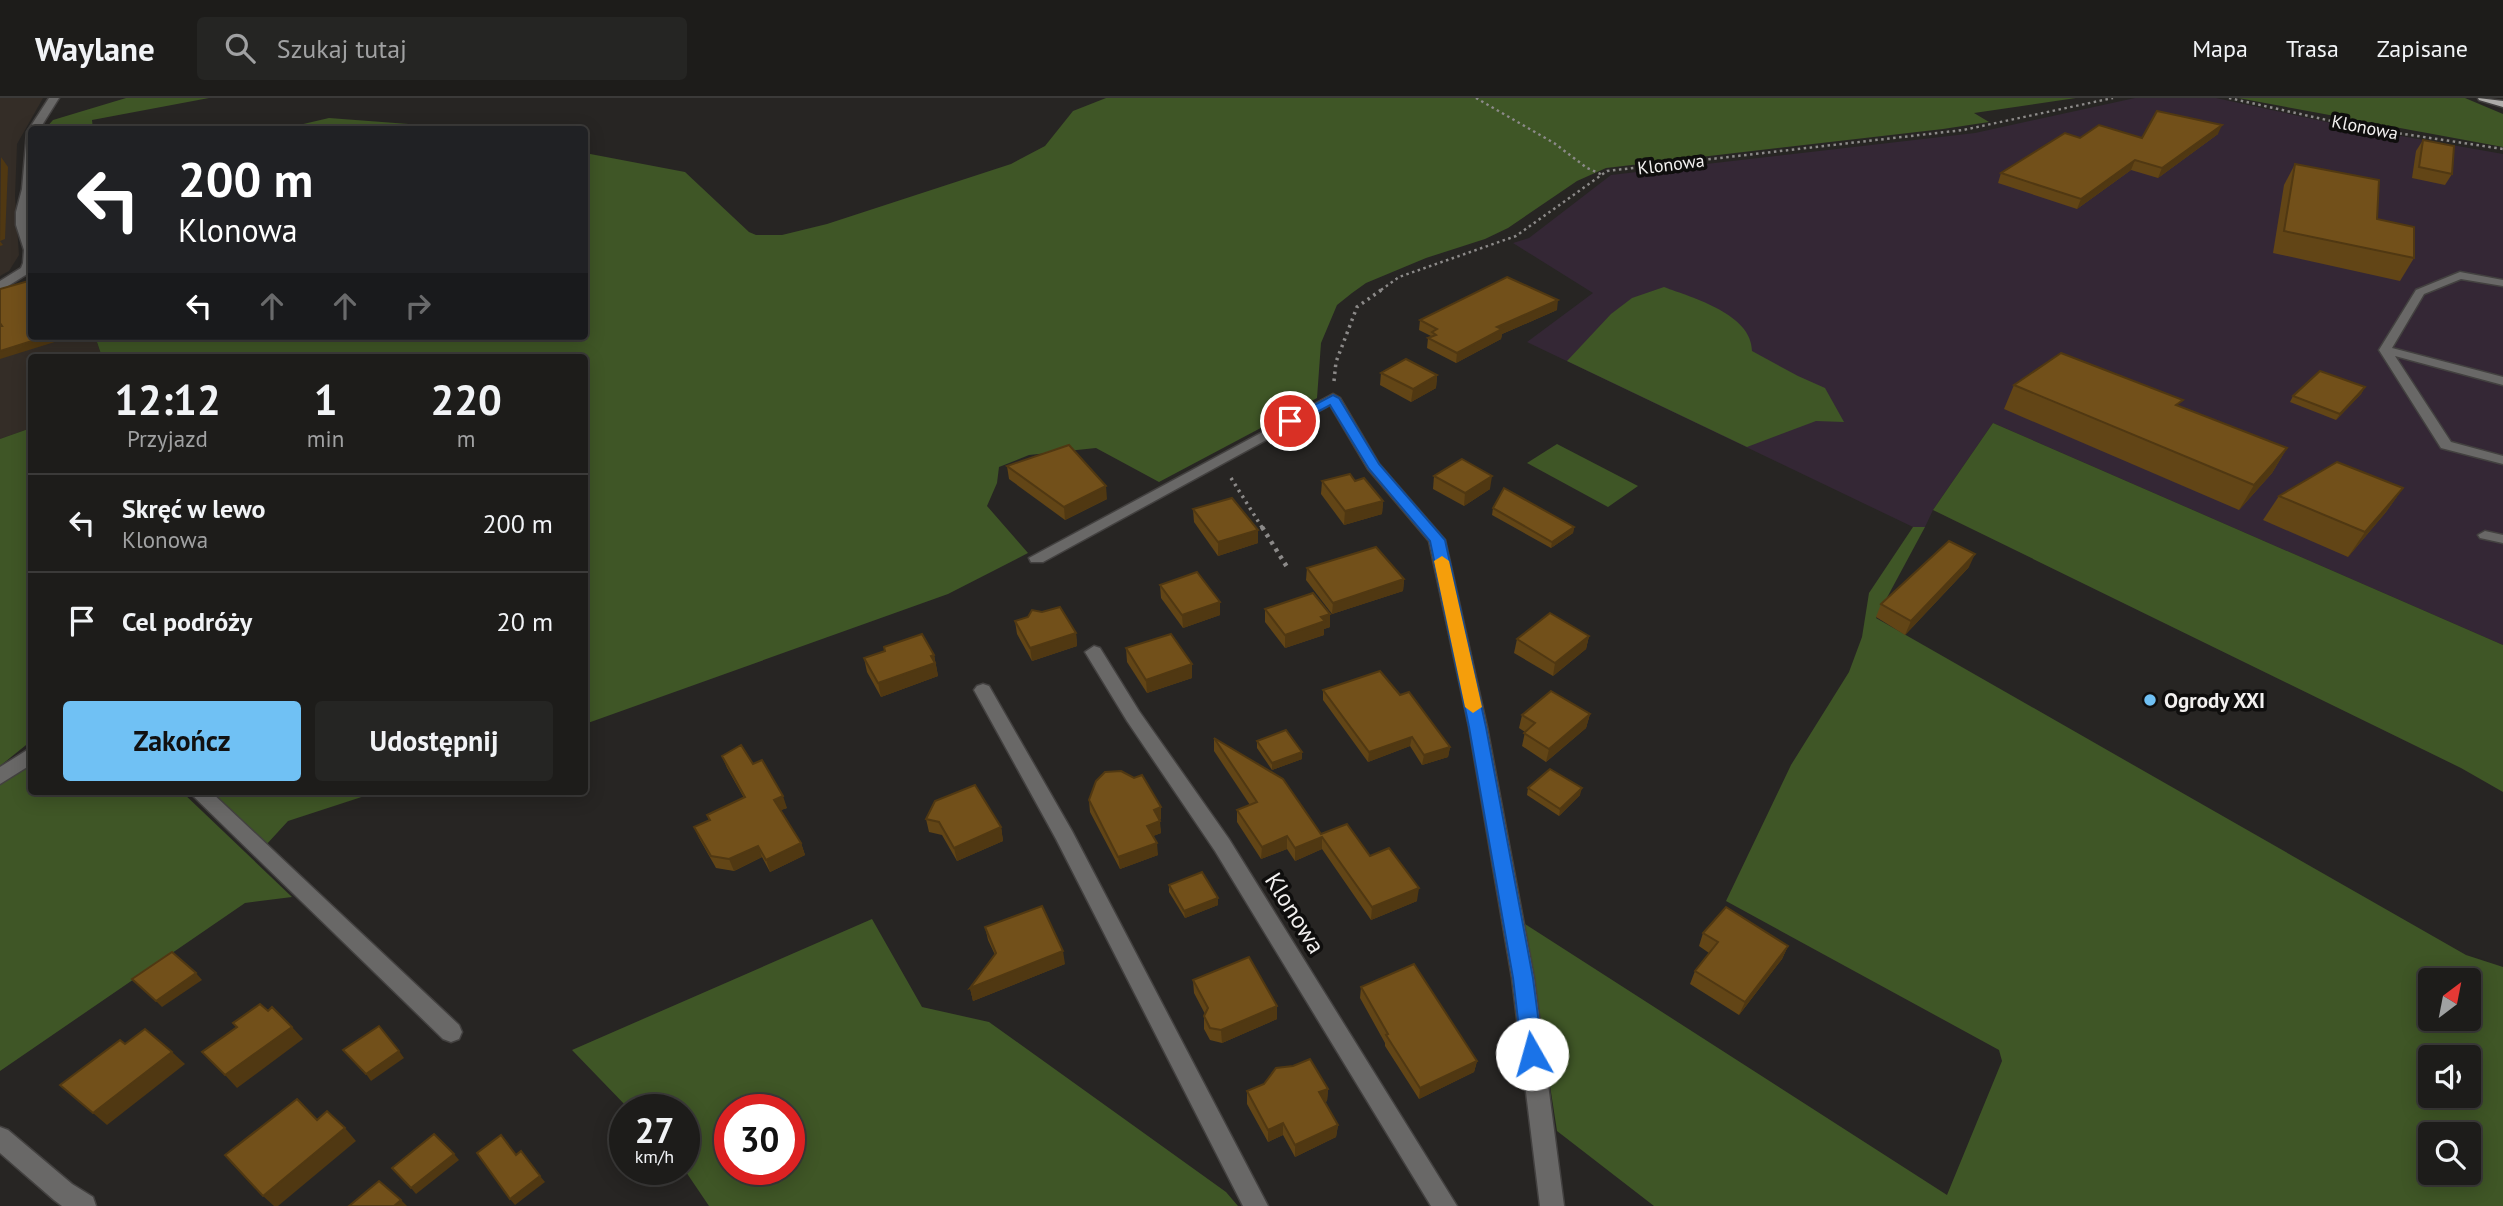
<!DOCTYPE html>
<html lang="pl">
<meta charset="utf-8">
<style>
:root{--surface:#1d1c1a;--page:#252523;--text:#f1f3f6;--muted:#a0a1a2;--line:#3b3a39;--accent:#70c1f4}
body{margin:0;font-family:"PT Sans",sans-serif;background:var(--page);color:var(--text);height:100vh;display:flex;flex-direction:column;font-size:26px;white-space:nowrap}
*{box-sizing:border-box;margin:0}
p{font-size:23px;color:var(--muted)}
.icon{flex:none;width:38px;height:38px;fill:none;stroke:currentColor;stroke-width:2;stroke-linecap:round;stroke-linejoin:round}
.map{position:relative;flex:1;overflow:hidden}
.panel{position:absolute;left:28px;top:256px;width:560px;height:441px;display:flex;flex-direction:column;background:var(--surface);border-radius:7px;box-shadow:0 4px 18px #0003,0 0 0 2px var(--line)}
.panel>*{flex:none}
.banner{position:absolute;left:28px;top:28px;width:560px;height:214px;border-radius:7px;box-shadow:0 4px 18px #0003,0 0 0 2px var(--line);background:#202124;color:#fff;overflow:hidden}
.needle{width:46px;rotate:32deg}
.controls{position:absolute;left:2418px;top:870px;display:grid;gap:14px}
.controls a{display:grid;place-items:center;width:63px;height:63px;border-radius:7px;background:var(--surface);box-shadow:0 4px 18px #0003,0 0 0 2px var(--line);font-size:35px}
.speed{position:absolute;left:609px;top:996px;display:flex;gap:14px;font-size:35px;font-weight:700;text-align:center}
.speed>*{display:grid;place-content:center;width:91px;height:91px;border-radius:50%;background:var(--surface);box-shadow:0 4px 18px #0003,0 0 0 2px var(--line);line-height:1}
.speed small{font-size:18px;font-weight:400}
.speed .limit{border:10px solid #d22;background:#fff;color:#111}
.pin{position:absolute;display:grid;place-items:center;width:60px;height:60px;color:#fff;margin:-30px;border:4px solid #fff;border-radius:50%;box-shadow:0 2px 7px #0007}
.me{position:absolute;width:77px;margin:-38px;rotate:353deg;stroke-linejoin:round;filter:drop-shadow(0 0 5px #0008)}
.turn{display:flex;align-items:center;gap:24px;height:147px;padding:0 35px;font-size:32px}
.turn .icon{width:91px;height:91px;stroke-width:2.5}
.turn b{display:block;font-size:49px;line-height:60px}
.lanes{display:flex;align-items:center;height:66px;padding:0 35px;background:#0003;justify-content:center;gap:35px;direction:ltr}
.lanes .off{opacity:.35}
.eta{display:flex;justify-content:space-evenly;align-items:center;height:119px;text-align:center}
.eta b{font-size:42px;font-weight:700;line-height:49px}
.action{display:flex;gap:14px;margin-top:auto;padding:14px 35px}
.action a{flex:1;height:80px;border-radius:7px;background:var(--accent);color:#111;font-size:28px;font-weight:700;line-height:80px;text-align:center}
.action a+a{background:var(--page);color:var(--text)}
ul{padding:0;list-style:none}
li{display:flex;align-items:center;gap:21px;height:98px;padding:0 35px;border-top:2px solid var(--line)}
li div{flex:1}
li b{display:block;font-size:26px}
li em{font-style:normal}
header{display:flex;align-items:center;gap:42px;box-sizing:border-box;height:98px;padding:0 35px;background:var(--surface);border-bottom:2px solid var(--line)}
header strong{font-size:33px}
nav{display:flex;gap:38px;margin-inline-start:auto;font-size:24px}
.search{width:490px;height:63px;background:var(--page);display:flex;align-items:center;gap:18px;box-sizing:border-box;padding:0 24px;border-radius:7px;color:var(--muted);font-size:26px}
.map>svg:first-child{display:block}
</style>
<header>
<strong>Waylane</strong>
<div class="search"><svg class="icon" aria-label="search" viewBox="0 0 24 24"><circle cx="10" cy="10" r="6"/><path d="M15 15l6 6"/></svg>Szukaj tutaj</div>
<nav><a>Mapa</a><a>Trasa</a><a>Zapisane</a></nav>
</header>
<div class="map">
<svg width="2503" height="1108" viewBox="0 0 2503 1108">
<rect width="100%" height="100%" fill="#272523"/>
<g fill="#342d27">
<polygon points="0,0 43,0 17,46 15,98 19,157 9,173 0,178"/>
<polygon points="31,180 32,238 95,238 102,259 32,259 31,330 0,341 0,196"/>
</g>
<polygon fill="#342735" points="2135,0 2216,0 2350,29 2503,56 2503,547 1993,325 1933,412 1925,429 1913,429 1527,244 1593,195 1513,145 1529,140 1611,77 1975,35"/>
<g fill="#3f5626" fill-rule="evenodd">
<polygon points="126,0 209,0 92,22 93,31 45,31 53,22"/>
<polygon points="1106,0 2076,0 1974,15 1989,24 1943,31 1606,70 1577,83 1508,130 1485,141 1426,160 1366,185 1352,195 1337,207 1321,245 1317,300 1159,384 1096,350 1029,357 999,369 997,385 987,408 1028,455 948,496 585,626 584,259 102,259 95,238 584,238 585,55 685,74 749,134 756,137 782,137 827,126 1011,66 1045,48 1073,13"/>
<polygon points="2238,0 2465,0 2503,16 2503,49"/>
<polygon points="329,20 475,31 295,31 299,27"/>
<path d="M1664,189C1693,200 1752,216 1752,253L1798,278L1825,290L1844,324L1816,323L1747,349L1567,263L1611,216L1632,200Z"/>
<polygon points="1993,325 2503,547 2503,694 2461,670 1933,412"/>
<polygon points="31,330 31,643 0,668 0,341"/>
<polygon points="1557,346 1638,388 1608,409 1527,365"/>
<path d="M1913,429H1925L1876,520L2466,857L2503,869V1108H1654L1557,1033L1525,826L1947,1097L2002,963L1999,952L1726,803L1791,667L1849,574L1862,539L1869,495ZM2431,882H2469V920H2431ZM2431,959H2469V998H2431ZM2431,1036H2469V1074H2431Z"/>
<polygon points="31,662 32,693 181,693 292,799 245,805 0,973 0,686"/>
<polygon points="211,693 380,693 288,723 266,747"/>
<path d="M872,821L922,909L989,924L1226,1094L1238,1108H709L684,1071V1012L629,1011L572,952ZM730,1012H789V1071H730Z"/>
</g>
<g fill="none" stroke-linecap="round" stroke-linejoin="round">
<defs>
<g id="service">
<polygon points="2460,174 2503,182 2503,188 2461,181 2424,196 2392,250 2503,279 2503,287 2395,258 2451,344 2503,358 2503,366 2441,350 2379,252 2416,192"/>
<polygon points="2485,433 2503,437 2503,445 2480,440 2478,437"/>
</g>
<g id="minor">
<polygon points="49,0 59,0 39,32 32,32 32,99 28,114 32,138 32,173 0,193 0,183 21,170 23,165 24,152 16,127 16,114 22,91 27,34"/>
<polygon points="1333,296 1340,300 1379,366 1445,442 1487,629 1534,880 1564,1108 1540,1108 1512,880 1469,629 1429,443 1368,371 1330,307 1043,464 1031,464 1029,460"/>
<polygon points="1094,548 1100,550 1139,613 1229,741 1457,1108 1431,1108 1215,753 1127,623 1085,554"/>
<polygon points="983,586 989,588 1072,733 1268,1108 1243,1108 1056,741 974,592 977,588"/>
<polygon points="32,649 32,666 0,686 0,669"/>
<polygon points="188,693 210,693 459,927 462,934 459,941 451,944 443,941"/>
<polygon points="0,1029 8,1032 72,1086 93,1099 96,1108 62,1108 54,1102 0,1055"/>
</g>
<polygon id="primary" points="2478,0 2503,3 2503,9 2479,2"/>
</defs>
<use href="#service" stroke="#434140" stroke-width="3"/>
<use href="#minor" stroke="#434140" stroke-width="3"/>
<use href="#primary" stroke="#434140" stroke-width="3"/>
<g stroke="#8c8a89" stroke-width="2.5" stroke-dasharray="2.5 3.5" stroke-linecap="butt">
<polyline points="1476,0 1554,45 1587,70 1603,77"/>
<polyline points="2229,0 2358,29 2503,51"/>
<polyline points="1381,192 1399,179 1516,138 1607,73 1963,32 2113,0"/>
</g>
<g stroke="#8c8a89" stroke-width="3.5" stroke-dasharray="2.5 4.5" stroke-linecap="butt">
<polyline points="1334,283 1336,264 1357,209 1384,190"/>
<polyline points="1231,380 1263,431"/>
</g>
<polyline stroke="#8c8a89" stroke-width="4.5" stroke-dasharray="3.5 5" stroke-linecap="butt" points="1262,429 1287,469"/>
<use href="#service" fill="#696867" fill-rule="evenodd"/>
<use href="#minor" fill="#696867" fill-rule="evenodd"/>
<use href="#primary" fill="#adaca9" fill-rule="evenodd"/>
</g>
<g fill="#624516">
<polygon points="2218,36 2158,80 2131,72 2077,111 1998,85 2001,75 2080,40 2142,40"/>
<polygon points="2423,42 2452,76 2445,87 2412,80 2416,53"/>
<polygon points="2295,66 2414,160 2400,183 2273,155 2284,87"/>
<polygon points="1557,212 1502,236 1501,241 1456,265 1427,250 1428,240 1431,238 1419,232 1420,222"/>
<polygon points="1381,275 1437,277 1436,290 1411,304 1380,287"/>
<polygon points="2014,287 2287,350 2272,375 2239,412 2004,311"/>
<polygon points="2365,289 2361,296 2336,322 2290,304 2293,298"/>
<polygon points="1007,368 1107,401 1065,422 1009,381"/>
<polygon points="1434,378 1490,391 1464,408 1433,391"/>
<polygon points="1322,383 1355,383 1383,403 1382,416 1344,427 1321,396"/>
<polygon points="2403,390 2386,414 2348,459 2263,422 2279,398"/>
<polygon points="1493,410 1574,429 1573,435 1551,450 1492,417"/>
<polygon points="1193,411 1258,445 1218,458 1194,424"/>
<polygon points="1969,469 1905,537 1876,519 1881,506"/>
<polygon points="1307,470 1404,481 1403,493 1332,516 1306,482"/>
<polygon points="1160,487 1220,517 1183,530 1161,500"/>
<polygon points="1265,511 1330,529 1324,531 1324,537 1285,550 1265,524"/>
<polygon points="1015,523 1076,535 1077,548 1032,563 1017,536"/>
<polygon points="1589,538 1586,551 1553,578 1514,555 1517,541"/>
<polygon points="1126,550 1192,566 1192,580 1147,595 1127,564"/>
<polygon points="934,557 938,578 881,599 867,574 864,560"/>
<polygon points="1323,592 1400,597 1450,649 1448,659 1422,667 1410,648 1368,664 1323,602"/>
<polygon points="1590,616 1586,630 1546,664 1522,648 1525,634 1519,630 1522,617"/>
<polygon points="1214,640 1321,736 1370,758 1417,803 1371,822 1322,751 1295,763 1287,751 1261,761 1237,724 1237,712 1250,707 1214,653"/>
<polygon points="1257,643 1302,661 1272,672 1257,650"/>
<polygon points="722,658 753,666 787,710 781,712 801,745 805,757 770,774 762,759 734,773 716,770 699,740 694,729 709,722 707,717 744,700 727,670"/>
<polygon points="1528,690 1580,697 1559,718 1527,697"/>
<polygon points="1089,702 1161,709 1161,721 1159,722 1161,735 1153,738 1158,757 1120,771 1090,714"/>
<polygon points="926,721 1001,729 1003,743 957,763 942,737 929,734"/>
<polygon points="1169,787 1218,807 1185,820 1169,794"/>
<polygon points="985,829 1065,866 973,903 970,890 995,857 988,842"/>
<polygon points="1703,835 1788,848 1782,861 1739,917 1690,886 1695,873 1709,855 1699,848"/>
<polygon points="1193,882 1277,921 1222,945 1210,942 1204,931 1204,918 1205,916 1194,895"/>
<polygon points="1361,889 1477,963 1474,974 1419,1001 1385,948 1385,945 1360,900"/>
<polygon points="1328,991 1327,1003 1325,1004 1338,1027 1336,1039 1295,1059 1283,1037 1268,1044 1247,1006 1247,993"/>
</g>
<g fill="#503812">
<polygon points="2222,27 2218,36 2158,80 2162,70"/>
<polygon points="1,59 8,69 5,141 0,143 3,147 0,148"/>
<polygon points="2135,62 2131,72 2077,111 2081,101"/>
<polygon points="1558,202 1557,212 1502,236 1501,241 1456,265 1457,255 1497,229"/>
<polygon points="48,238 74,238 0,261 0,253"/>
<polygon points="1437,277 1436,290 1411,304 1413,291"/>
<polygon points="2365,289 2361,296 2336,322 2340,316"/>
<polygon points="2287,350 2272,375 2239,412 2254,387"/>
<polygon points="1492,378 1490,391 1464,408 1465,395"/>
<polygon points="1106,388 1107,401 1065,422 1064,409"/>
<polygon points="2403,390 2386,414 2348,459 2365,434"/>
<polygon points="1383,403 1382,416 1344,427 1345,413"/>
<polygon points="1574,429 1573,435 1551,450 1552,444"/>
<polygon points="1258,432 1258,445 1218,458 1218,444"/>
<polygon points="1975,456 1969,469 1905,537 1911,523"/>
<polygon points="1404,481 1403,493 1332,516 1333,505"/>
<polygon points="1220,504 1220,517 1183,530 1182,517"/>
<polygon points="1330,516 1330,529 1324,531 1324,537 1285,550 1285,537 1321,519"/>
<polygon points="1076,535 1077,548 1032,563 1030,550"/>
<polygon points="1589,538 1586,551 1553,578 1555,565"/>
<polygon points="934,557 938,578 881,599 878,585"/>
<polygon points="1192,566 1192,580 1147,595 1146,582"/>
<polygon points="1590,616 1586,630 1546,664 1549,651"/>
<polygon points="1412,639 1410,648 1368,664 1369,654"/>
<polygon points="1450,649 1448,659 1422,667 1424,657"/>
<polygon points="1302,654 1302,661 1272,672 1272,665"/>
<polygon points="1582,690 1580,697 1559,718 1560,711"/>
<polygon points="783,698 787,710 778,713 774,702"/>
<polygon points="1161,709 1161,721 1155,724 1154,712"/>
<polygon points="1160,723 1161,735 1148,740 1147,728"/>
<polygon points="1001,729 1003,743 957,763 954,750"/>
<polygon points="1287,738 1287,751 1261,761 1262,749"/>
<polygon points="1322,739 1322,751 1295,763 1295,750"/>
<polygon points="801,745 805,757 770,774 766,762"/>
<polygon points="1157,745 1158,757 1120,771 1118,759"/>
<polygon points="758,748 762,759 734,773 729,761"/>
<polygon points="1419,790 1417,803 1371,822 1372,809"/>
<polygon points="1218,800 1218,807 1185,820 1184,813"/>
<polygon points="1788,848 1782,861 1739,917 1745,904"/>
<polygon points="1063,853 1065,866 973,903 970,890"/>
<polygon points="196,875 202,882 162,909 156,903"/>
<polygon points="1277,908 1277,921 1222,945 1221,932"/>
<polygon points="292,929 303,941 237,990 225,977"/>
<polygon points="399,953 404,960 371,983 366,976"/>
<polygon points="172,954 185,966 107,1027 93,1015"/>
<polygon points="1477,963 1474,974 1419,1001 1420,990"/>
<polygon points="1328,991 1327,1003 1319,1007 1319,994"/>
<polygon points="1283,1025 1283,1037 1268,1044 1268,1032"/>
<polygon points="1338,1027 1336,1039 1295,1059 1295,1047"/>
<polygon points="345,1030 356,1043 278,1108 274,1108 263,1098"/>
<polygon points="454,1056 459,1062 416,1096 411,1090"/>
<polygon points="540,1078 545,1084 515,1107 510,1101"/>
<polygon points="401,1102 407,1108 394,1108"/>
</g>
<g fill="#72501a" stroke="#503812" stroke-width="2">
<polygon points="2157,13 2222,27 2162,70 2135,62 2081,101 2001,75 2065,35 2080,40 2099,27 2142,40"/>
<polygon points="2423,42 2454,48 2452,76 2419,69"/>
<polygon points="2295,66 2379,82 2377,121 2414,129 2414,160 2284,133"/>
<polygon points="1507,179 1558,202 1497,229 1502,231 1457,255 1428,240 1436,237 1432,234 1437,231 1420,222"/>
<polygon points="32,182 32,238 48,238 0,253 0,228 2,228 0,225 0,191"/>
<polygon points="2061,255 2183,302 2176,307 2287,350 2254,387 2014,287"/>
<polygon points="1406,261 1437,277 1413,291 1381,275"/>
<polygon points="2320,273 2365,289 2340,316 2293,298"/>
<polygon points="1069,347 1106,388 1064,409 1007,368"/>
<polygon points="1462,361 1492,378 1465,395 1434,378"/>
<polygon points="2337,364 2403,390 2365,434 2279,398"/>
<polygon points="1350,376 1355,383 1364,380 1383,403 1345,413 1322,383"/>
<polygon points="1504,390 1574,429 1552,444 1493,410"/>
<polygon points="1232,400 1258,432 1218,444 1193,411"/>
<polygon points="1949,443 1975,456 1911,523 1881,506"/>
<polygon points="1376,449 1404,481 1333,505 1307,470"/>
<polygon points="1197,474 1220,504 1182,517 1160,487"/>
<polygon points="1313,495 1330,516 1321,519 1325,523 1285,537 1265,511"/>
<polygon points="1060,509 1076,535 1030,550 1015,523 1028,519 1032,512 1042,514"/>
<polygon points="1550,515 1589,538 1555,565 1517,541"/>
<polygon points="922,536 934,557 931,558 935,565 878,585 864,560 885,553 884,549"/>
<polygon points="1171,536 1192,566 1146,582 1126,550"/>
<polygon points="1380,573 1400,597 1409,594 1450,649 1424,657 1412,639 1369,654 1323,592"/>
<polygon points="1551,593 1590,616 1549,651 1524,635 1535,625 1522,617"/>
<polygon points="1286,632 1302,654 1272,665 1257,643"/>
<polygon points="1214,640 1283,681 1321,736 1347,726 1370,758 1389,750 1419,790 1372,809 1322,739 1295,750 1287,738 1262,749 1237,712 1257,704"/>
<polygon points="741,647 753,666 762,662 783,698 774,702 801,745 766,762 758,748 729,761 711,758 694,729 710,722 707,717 745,699 722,658"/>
<polygon points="1550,671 1582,690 1560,711 1528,690"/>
<polygon points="1121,673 1134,680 1142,677 1161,709 1154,712 1160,723 1147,728 1157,745 1118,759 1089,702 1096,683 1105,674"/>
<polygon points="975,687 1001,729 954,750 939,724 926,721 935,703"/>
<polygon points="1202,774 1218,800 1184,813 1169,787"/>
<polygon points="1042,808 1063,853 970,890 996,855 985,829"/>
<polygon points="1726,809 1788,848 1745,904 1695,873 1718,844 1703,835"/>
<polygon points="172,854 196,875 156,903 132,881"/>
<polygon points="1249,859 1277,908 1221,932 1210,930 1204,918 1208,910 1193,882"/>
<polygon points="1414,866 1477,963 1420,990 1386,937 1388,936 1361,889"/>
<polygon points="260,906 268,913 272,909 292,929 225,977 202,954 237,929 233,925"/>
<polygon points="379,928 399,953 366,976 343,952"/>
<polygon points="145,931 172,954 93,1015 60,987 120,942 125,946"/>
<polygon points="1310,961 1328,991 1319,994 1338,1027 1295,1047 1283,1025 1268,1032 1247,993 1264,986 1276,970 1293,968"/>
<polygon points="297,1001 317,1022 327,1013 345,1030 263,1098 225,1057"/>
<polygon points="434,1036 454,1056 411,1090 392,1070"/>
<polygon points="501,1037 516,1057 521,1053 540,1078 510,1101 477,1055"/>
<polygon points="379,1083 401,1102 394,1108 349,1108"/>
</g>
<polygon fill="#1a73e8" stroke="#114b97" stroke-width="2" points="1333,297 1339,300 1379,366 1445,442 1486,629 1533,880 1543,956 1540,962 1532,965 1525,962 1522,956 1513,880 1469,629 1430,443 1369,371 1330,307 1295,326 1285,326 1284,323"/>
<polygon fill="#f59e0b" points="1442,458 1449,463 1482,609 1473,615 1465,609 1434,463"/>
<circle fill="#70c1f4" stroke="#0f0e0d" stroke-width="2.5" cx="2150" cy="602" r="7"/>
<g text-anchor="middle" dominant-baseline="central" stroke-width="7" stroke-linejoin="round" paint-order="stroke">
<g font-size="18" fill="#f2f0ef" stroke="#0f0e0d">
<text transform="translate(2365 29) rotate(11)">Klonowa</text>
<text transform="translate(1671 66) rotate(-7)">Klonowa</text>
</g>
<g font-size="21" font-weight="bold" fill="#f2f0ef" stroke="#0f0e0d" text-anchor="start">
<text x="2164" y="602">Ogrody XXI</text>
</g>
<g font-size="24" fill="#f2f0ef" stroke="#0f0e0d">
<text transform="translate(1295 815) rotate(58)">Klonowa</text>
</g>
</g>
</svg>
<div class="controls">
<a><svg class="needle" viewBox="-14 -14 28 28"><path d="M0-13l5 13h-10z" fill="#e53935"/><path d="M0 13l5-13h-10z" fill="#a0a1a2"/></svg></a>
<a><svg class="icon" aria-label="sound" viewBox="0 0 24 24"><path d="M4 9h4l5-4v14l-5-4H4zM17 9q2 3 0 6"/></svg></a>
<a><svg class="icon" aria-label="search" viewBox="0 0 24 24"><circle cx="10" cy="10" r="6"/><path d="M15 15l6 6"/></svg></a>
</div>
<div class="speed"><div>27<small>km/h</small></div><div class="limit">30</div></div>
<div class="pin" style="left:1290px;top:323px;background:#d93025"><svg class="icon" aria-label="arrive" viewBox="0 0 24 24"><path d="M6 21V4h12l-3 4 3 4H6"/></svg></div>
<svg class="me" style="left:1532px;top:956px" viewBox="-20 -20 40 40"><circle r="19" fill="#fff"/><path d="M0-13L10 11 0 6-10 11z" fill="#1a73e8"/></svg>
<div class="banner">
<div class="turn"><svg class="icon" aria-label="left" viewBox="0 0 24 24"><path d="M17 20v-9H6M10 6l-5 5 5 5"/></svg><div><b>200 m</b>Klonowa</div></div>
<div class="lanes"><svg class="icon" aria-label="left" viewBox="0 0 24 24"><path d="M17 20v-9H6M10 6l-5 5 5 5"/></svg><svg class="icon off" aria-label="ahead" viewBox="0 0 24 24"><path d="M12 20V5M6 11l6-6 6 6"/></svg><svg class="icon off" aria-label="ahead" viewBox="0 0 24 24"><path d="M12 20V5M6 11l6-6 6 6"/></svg><svg class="icon off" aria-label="right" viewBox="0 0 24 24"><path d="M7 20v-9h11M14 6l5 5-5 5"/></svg></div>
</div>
<section class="panel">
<div class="eta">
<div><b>12:12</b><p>Przyjazd</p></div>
<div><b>1</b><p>min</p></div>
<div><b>220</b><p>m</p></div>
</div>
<ul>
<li><svg class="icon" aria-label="left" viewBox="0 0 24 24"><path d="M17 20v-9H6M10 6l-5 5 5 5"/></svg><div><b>Skręć w lewo</b><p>Klonowa</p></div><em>200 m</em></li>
<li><svg class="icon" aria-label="arrive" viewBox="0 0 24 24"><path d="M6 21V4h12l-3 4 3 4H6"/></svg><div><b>Cel podróży</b></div><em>20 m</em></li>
</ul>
<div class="action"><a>Zakończ</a><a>Udostępnij</a></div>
</section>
</div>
